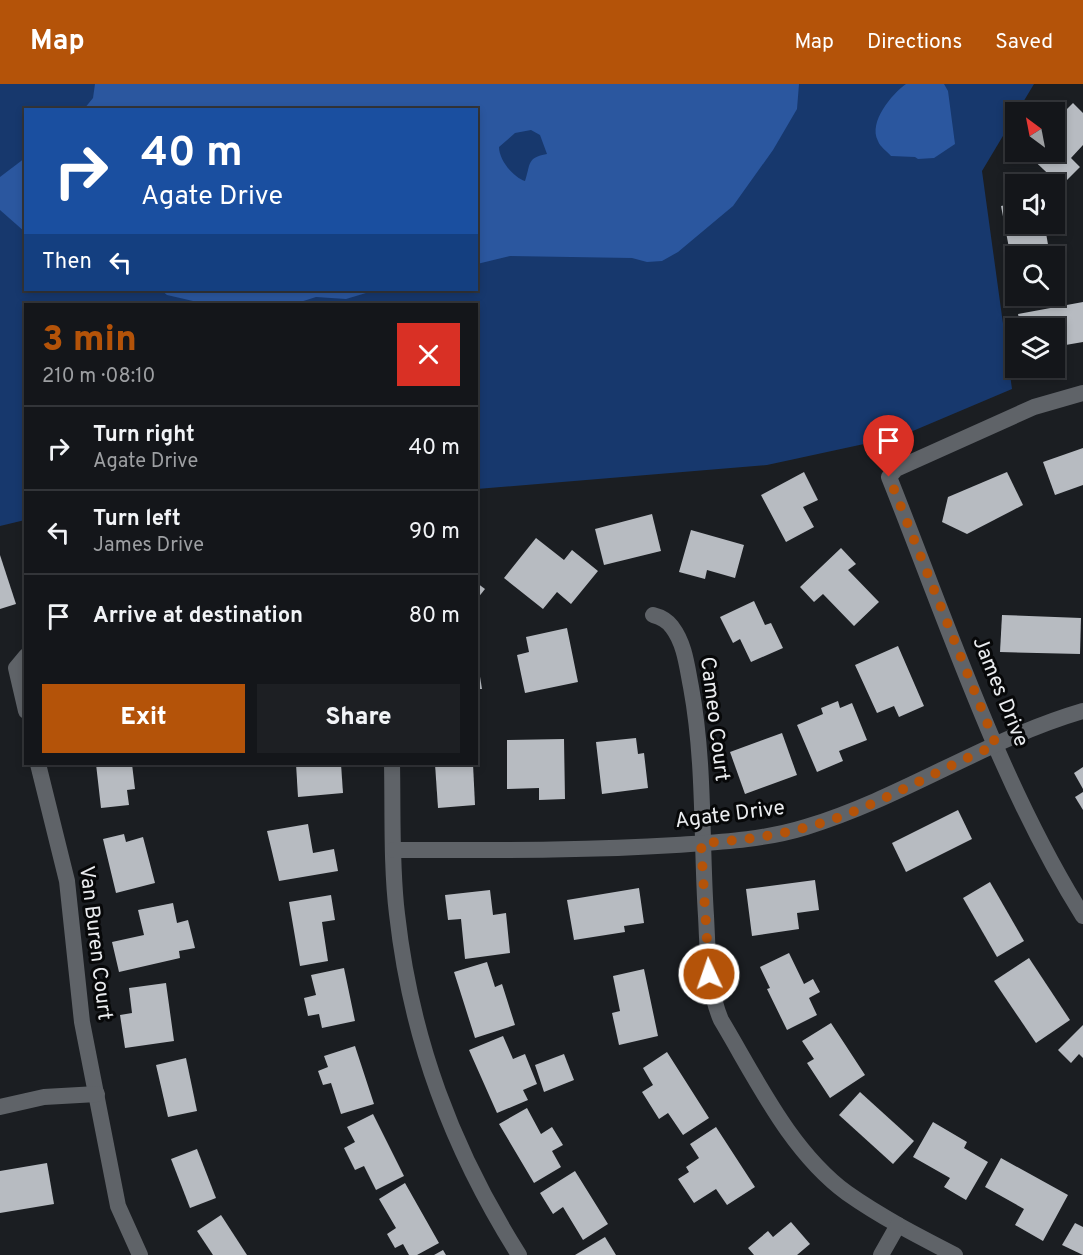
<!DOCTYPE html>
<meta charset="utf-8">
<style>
:root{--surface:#14161a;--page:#1d1f23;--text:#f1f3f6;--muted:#9d9fa2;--line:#333539;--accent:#b45309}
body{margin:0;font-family:Overpass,sans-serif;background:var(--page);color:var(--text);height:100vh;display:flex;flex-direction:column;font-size:22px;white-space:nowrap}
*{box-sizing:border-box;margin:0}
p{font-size:20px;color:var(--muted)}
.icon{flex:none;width:33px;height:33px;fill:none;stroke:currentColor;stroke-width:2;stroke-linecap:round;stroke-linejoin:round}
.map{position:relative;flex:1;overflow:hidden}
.side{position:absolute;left:24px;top:219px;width:454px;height:462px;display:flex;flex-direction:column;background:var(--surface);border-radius:0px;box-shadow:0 3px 9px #0003,0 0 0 2px var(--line)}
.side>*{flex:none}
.top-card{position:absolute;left:24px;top:24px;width:454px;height:183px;border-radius:0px;box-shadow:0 3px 9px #0003,0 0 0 2px var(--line);background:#1a4fa0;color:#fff;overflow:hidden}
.needle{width:39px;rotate:328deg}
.fabs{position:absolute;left:1005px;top:18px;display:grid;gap:12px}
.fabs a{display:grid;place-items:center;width:60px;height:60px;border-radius:0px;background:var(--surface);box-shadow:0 3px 9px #0003,0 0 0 2px var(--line);font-size:30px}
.pin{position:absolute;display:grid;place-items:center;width:51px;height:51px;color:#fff;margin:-62px -26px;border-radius:50% 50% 50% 0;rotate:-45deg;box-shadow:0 0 6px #0007}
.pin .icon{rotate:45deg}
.me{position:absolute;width:66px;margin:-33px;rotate:357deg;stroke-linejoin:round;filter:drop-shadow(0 0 4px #0008)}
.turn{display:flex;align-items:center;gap:21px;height:126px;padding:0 18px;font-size:27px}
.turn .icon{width:78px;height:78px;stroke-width:2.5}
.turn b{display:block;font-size:42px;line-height:51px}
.then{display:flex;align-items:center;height:57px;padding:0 18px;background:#0003;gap:12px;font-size:22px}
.round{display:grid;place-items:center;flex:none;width:63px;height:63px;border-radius:0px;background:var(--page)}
.head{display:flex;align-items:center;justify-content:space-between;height:102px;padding:0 18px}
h1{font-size:36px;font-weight:800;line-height:45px;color:var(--accent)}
.primary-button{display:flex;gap:12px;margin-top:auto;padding:12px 18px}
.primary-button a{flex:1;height:69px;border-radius:0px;background:var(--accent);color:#fff;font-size:24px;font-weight:800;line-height:69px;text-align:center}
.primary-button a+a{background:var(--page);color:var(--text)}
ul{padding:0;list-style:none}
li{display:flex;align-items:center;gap:18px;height:84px;padding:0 18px;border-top:2px solid var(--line)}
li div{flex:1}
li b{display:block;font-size:22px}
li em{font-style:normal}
header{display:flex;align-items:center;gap:36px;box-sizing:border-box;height:84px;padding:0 30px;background:var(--accent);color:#fff}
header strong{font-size:28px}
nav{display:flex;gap:33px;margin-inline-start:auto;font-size:21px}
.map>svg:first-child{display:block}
</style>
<header>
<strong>Map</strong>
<nav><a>Map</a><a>Directions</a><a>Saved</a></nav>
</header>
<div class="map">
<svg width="1083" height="1171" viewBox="0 0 1083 1171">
<rect width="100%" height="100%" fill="#1b1e22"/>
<path fill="#17386d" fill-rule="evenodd" d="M0,0H1034L982,87L1012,305L901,352L767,381L477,405V220H26L25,436L0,442ZM26,26H477V206H26Z"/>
<g fill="#2b579f" fill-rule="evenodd">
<path d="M95,0H799L797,25L773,66L733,122L678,168L662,177L647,178L632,174L510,172L477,180V26L84,25L93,14ZM531,46L540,51L547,70C526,74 531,80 525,97C513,93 499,76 499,63L515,49Z"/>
<path d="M906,0H944L948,7L955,60L934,74L918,75L915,73L891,72C887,67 880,63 878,57C868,38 892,10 906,0Z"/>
<polygon points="25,74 25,148 0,126 0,93"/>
<polygon points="161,206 376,206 346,215 316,213 294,220 206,220 167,211"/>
</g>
<g fill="#b7bbc1">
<polygon points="1073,19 1083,29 1083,61 1071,74 1080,83 1061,102 1025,68 1054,68 1054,38"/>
<polygon points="1054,112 1057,112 1063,146 1046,149 1050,172 1020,172 1018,162 1009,164 1001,122 1016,119 1016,140 1054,140"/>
<polygon points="1083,218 1083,258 1054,263 1054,244 1021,244 1018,230"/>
<polygon points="1083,364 1083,401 1055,411 1043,378"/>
<polygon points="804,388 818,416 803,423 814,443 786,458 761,411"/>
<polygon points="1007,388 1023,421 967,450 942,438 948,413"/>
<polygon points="652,430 661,467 604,481 595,445"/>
<polygon points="691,446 744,461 735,494 707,486 705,495 679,488"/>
<polygon points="536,454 564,476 572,466 598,487 571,520 557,508 543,525 504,494"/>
<polygon points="841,464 856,480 848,486 879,518 854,542 823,510 814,518 800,503"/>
<polygon points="0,471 16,520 0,525"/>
<polygon points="477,499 485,505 477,515"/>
<polygon points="754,517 765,541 771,539 783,564 751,578 740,555 733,559 720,533"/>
<polygon points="1002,531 1081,534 1080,570 1000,568"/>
<polygon points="567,544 578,598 525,609 517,571 529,568 526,553"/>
<polygon points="898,562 924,622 899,633 894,622 877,629 855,581"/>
<polygon points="477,574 482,605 477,605"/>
<polygon points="838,617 840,624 852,619 867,656 839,667 843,677 817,688 797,641 823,630 821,624"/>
<polygon points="782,649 797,691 745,710 730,668"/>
<polygon points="636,654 638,670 644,669 648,704 602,710 596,658"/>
<polygon points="564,655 565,715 539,716 539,704 507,705 507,656"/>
<polygon points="96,680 132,680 135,705 127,706 129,721 101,724"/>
<polygon points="296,680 341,680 343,709 298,713"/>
<polygon points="435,680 473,680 475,721 438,724"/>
<polygon points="1083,683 1083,705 1074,689"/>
<polygon points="1083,708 1083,726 1075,713"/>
<polygon points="958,726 972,755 906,788 892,759"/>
<polygon points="308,740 313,769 334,765 338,787 279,797 267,747"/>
<polygon points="124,750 126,758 143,753 155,799 116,809 103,755"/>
<polygon points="815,796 819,826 797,829 799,845 752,852 746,805"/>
<polygon points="990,798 1024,857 997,873 963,814"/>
<polygon points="639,804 644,839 624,842 625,848 574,856 567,816"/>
<polygon points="490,806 493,831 506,829 510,869 465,875 461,835 448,836 445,811"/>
<polygon points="331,811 335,836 322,838 328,877 300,882 289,818"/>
<polygon points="173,819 177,839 188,836 195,864 179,867 180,874 119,888 112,858 144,851 138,826"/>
<polygon points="789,869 804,900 813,895 820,908 809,914 817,931 787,946 767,905 770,904 760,883"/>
<polygon points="1029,874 1070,936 1036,959 994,897"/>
<polygon points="487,878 495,903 502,900 515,941 475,954 454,888"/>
<polygon points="344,884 355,937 322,944 319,930 308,932 304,914 316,911 311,891"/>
<polygon points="644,885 658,952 619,961 612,929 620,927 613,892"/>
<polygon points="166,899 174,957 125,964 120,931 132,929 129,904"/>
<polygon points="831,939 865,991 830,1014 807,979 814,975 802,957"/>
<polygon points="1083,941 1083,974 1079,970 1071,979 1058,966"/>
<polygon points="503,952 513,975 525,970 537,1000 523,1006 528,1016 497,1029 469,966"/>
<polygon points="355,962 374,1020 341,1030 331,999 323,1001 318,987 328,983 324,972"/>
<polygon points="667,968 709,1034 683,1051 668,1029 659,1035 642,1008 653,1001 643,984"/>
<polygon points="564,970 574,996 544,1008 535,981"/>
<polygon points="186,974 197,1027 168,1033 156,981"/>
<polygon points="860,1008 914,1057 893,1080 839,1031"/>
<polygon points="527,1024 541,1050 552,1043 563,1061 552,1067 561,1083 534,1099 499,1040"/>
<polygon points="373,1030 404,1092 376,1106 364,1082 355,1086 344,1064 355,1058 347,1043"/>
<polygon points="933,1038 967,1058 964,1064 988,1078 966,1116 944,1103 950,1094 913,1073"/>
<polygon points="716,1043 755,1103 727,1121 716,1105 694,1119 678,1095 689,1088 686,1083 699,1074 690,1060"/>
<polygon points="197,1065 216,1114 190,1124 171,1075"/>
<polygon points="1001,1074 1068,1111 1043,1157 1015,1141 1024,1125 985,1103"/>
<polygon points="47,1079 54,1120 0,1129 0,1087"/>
<polygon points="575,1087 608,1140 583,1156 563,1123 553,1130 540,1109"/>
<polygon points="405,1099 439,1159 417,1171 409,1171 403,1160 395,1164 387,1150 396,1144 379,1115"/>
<polygon points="221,1131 247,1171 213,1171 197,1147"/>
<polygon points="791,1138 810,1160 797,1171 754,1171 748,1164 768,1147 773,1153"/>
<polygon points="1075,1139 1083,1143 1083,1171 1062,1161"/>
<polygon points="605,1153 616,1171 575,1171"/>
<polygon points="443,1166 446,1171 434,1171"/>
</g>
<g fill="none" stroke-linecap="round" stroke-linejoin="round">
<g stroke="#5f6368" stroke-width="16">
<path d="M1083,309L1034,323L896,385L889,393C947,538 1000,700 1083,832"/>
<path d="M653,531C661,533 667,536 672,543C685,560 687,583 691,603C705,679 701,756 706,832C708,868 707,903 721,936C757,996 790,1067 847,1109C881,1133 918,1152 955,1171"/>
<polyline points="26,572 16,584 26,627"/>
<polyline points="38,680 67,797 82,938 118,1122 140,1171"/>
<path d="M392,680C393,729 391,781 397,830C411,955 452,1065 519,1171"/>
<path d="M394,766C488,766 582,767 676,761C720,758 764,756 806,743C902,714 987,655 1083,627"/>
<polyline points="0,1023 44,1013 97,1010"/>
<polyline points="881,1171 898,1141"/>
</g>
</g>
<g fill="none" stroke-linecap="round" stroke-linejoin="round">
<path stroke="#b45309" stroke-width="10" stroke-dasharray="0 18" d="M709,890L701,759C753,756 802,748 850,729C900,709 947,682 996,661L889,393"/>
</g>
<g text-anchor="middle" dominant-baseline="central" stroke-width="6" stroke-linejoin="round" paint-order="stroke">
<g font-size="21" fill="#eaecef" stroke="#070809">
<text transform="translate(1000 608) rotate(68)">James Drive</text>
<text transform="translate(714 635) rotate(83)">Cameo Court</text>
<text transform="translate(730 731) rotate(-7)">Agate Drive</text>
<text transform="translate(95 859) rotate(83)">Van Buren Court</text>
</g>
</g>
</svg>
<div class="fabs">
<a><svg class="needle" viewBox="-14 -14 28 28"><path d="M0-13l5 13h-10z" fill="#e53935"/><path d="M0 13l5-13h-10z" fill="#9d9fa2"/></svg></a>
<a><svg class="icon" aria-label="sound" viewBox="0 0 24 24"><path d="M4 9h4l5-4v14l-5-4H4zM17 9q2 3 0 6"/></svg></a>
<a><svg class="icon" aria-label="search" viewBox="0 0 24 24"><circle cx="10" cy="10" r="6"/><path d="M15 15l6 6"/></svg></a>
<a><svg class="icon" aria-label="layers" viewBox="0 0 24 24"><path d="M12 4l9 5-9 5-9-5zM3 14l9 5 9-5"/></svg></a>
</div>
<div class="pin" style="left:889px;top:393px;background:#d93025"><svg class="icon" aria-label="arrive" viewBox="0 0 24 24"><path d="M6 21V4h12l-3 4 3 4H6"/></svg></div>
<svg class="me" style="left:709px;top:890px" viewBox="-20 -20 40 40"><circle r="17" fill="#b45309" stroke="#fff" stroke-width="3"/><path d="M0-11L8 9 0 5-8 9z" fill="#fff"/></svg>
<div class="top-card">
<div class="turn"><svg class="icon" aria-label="right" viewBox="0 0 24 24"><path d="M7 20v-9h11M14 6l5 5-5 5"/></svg><div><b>40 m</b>Agate Drive</div></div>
<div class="then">Then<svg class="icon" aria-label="left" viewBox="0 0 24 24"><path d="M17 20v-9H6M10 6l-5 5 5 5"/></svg></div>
</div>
<section class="side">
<div class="head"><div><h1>3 min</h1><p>210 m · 08:10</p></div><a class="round" style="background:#d93025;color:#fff"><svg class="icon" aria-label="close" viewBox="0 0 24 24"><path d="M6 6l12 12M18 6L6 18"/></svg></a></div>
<ul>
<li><svg class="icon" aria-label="right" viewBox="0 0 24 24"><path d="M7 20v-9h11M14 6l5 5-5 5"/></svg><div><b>Turn right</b><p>Agate Drive</p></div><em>40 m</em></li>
<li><svg class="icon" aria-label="left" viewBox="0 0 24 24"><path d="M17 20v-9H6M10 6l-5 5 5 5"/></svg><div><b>Turn left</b><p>James Drive</p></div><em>90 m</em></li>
<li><svg class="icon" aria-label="arrive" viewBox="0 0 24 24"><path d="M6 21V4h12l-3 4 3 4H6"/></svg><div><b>Arrive at destination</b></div><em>80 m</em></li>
</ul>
<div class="primary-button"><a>Exit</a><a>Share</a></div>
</section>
</div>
